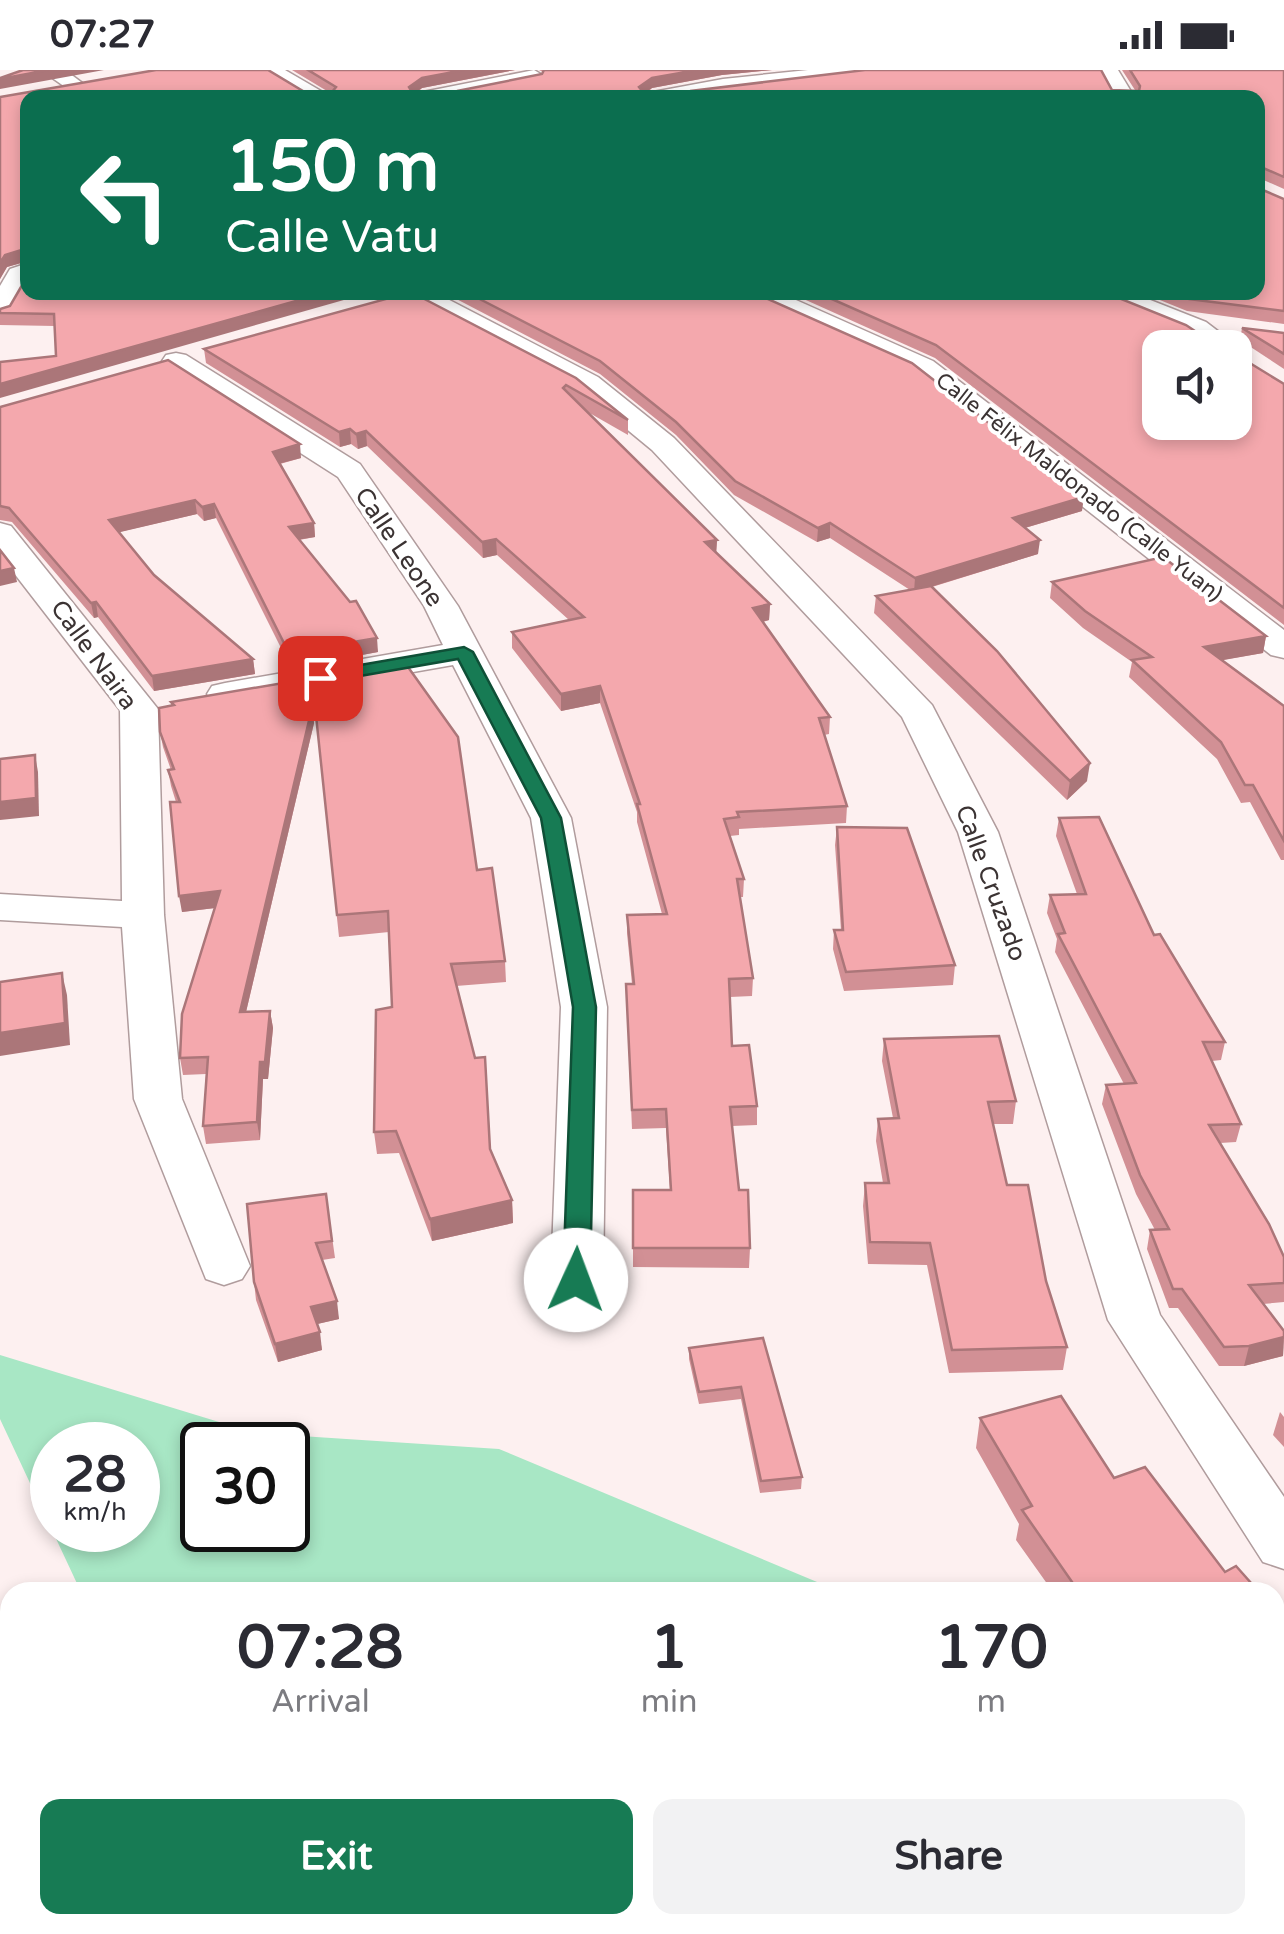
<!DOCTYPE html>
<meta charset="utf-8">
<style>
:root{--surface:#fff;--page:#f2f2f3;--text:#2b2b33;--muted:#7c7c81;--accent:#177b54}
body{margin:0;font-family:"Varela Round",sans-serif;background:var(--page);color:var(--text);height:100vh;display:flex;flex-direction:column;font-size:38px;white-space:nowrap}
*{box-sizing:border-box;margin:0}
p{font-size:32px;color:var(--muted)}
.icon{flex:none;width:55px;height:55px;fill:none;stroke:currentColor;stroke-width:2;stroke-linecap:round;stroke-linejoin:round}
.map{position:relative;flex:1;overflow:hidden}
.drawer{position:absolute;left:0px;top:1512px;width:1285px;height:352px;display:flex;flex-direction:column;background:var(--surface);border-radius:30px 30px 0 0;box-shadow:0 5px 15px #0003}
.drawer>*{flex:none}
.hud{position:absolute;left:20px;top:20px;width:1245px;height:210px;border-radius:20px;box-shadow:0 5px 15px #0003;background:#0b6e4f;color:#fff;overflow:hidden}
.controls{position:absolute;left:1142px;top:260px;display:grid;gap:20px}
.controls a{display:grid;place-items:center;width:110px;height:110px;border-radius:20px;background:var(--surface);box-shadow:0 5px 15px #0003;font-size:50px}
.speed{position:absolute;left:30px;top:1352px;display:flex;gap:20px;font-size:50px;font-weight:700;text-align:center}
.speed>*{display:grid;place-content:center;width:130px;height:130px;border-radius:50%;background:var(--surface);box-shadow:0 5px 15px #0003;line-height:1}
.speed small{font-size:25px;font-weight:400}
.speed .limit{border:5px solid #111;border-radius:15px;background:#fff;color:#111}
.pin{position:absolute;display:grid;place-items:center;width:85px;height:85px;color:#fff;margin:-42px;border-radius:20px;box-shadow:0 5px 15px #0006}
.me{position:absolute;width:110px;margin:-55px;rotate:2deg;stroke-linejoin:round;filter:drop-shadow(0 0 8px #0008)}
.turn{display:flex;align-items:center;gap:35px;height:210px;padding:0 40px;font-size:45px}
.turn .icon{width:130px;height:130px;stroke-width:2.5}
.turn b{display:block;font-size:70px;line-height:85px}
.eta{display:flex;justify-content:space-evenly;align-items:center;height:170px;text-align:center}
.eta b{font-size:60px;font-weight:700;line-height:70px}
.button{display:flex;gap:20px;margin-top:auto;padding:20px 40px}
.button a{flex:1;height:115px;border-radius:20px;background:var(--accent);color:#fff;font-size:40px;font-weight:700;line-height:115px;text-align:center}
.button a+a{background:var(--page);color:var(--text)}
.status{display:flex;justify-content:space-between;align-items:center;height:70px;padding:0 50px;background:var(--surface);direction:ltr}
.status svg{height:28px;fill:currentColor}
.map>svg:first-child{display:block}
</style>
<div class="status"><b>07:27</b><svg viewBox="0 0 49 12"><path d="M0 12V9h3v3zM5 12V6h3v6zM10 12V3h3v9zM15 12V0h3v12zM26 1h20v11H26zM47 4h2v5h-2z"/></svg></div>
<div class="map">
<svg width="1284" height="1864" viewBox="0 0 1284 1864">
<rect width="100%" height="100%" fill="#fdf0f0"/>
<g fill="#a8e7c5" fill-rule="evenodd">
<path d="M0,1285L255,1363L499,1379L841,1522H81L0,1349ZM52,1375H138V1460H52ZM202,1375H288V1460H202Z"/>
<polygon points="232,1855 1094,1855 1101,1864 229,1864"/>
</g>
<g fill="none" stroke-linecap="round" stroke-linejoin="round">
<defs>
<g id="minor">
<polygon points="41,0 65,0 85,15 82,19 68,19"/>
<polygon points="260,0 285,0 333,28 306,28"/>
<polygon points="534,0 544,6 541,10 457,28 413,28 423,22"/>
<polygon points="808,0 876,0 866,6 689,28 643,28 653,22 723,9"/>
<polygon points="1098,0 1118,0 1135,28 1114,28"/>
<polygon points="28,193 28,212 9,247 0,249 0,216 10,199"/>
<polygon points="400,222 434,222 598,307 674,368 932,635 998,762 1160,1245 1284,1427 1284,1499 1263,1492 1108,1250 958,762 902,647 652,380 578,319"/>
<polygon points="742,222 778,222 933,291 1284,560 1284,588 1271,585 913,303 746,228"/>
<polygon points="1092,222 1130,222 1206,252 1240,278 1235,284 1235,278 1207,278 1186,264 1096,228"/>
<polygon points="176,283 186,285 360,394 458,536 571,748 607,937 603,1210 596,1223 577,1229 558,1223 551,1210 561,937 531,748 453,595 225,635 212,632 207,624 212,616 225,613 443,575 424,536 338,407 166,297 162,291 166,285"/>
<polygon points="0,453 11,456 158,639 164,845 182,1029 250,1196 242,1209 224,1215 206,1209 134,1029 122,857 0,850 0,824 122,831 120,640 0,485"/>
</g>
</defs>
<use href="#minor" stroke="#b09c9d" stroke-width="3"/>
<use href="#minor" fill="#fff" fill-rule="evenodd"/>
</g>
<g fill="#d29095">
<polygon points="292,0 515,0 422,18 418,22 457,21 542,4 543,2 539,0 772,0 722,5 652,18 648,22 1135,20 1122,0 1284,0 1284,119 1259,108 28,28 28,191 7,197 0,209 0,27 327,21"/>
<polygon points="1284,129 1284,254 1187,241 1140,222 1258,222"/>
<polygon points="372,222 56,286 55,256 0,255 0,239"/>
<polygon points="411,222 628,350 628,365 586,341 717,470 716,483 770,534 769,550 763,552 830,647 829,664 824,665 847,736 846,753 739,759 739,765 730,766 744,809 743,827 739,827 753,908 752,926 730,927 732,976 757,1036 757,1055 732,1056 739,1120 750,1178 749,1198 633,1197 633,1120 670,1120 666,1058 632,1059 626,914 632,914 627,863 627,845 662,844 637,752 637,742 600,633 561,641 512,578 512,562 569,550 497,485 483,488 367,376 358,379 351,374 340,377 206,293 204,279"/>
<polygon points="443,222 752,222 1082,441 1025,458 1038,484 932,517 1087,711 1067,730 874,543 876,526 910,520 830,468 817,472 734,425 676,365 600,304"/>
<polygon points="788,222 1104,222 1160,278 1284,314 1284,555 935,288"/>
<polygon points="1242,258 1284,263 1284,299 1240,270"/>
<polygon points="0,337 301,388 280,394 314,453 315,467 299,470 378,582 291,598 216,448 204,451 197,444 119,462 154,505 253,589 255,604 154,621 98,547 94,548 12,452 0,450"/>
<polygon points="1052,512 1266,566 1263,583 1222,590 1284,636 1284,790 1281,790 1250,732 1241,733 1217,689 1129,607 1132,592 1083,558 1050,528"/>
<polygon points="302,605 477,800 505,891 506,912 456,916 490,1080 512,1130 513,1153 432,1171 399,1083 377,1084 374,1062 392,937 389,862 339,867 316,648 312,640 314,653 246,942 270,941 273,958 268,1009 263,1009 260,1070 206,1074 203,1056 206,1004 183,1005 180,988 215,838 182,842 176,732 171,716 168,700 171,700 163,677 160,662 172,636 171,632 310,636 304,625"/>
<polygon points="1059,748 1154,865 1225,972 1221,990 1212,991 1241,1054 1236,1072 1220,1073 1284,1213 1284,1232 1263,1234 1284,1261 1283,1286 1244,1296 1219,1296 1178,1238 1169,1238 1147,1179 1150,1160 1155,1160 1136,1124 1102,1034 1106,1015 1124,1014 1055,882 1057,869 1047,843 1050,825 1077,824 1056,766"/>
<polygon points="837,757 955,895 953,915 844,921 833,879 834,860 841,860 835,775"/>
<polygon points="884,969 1016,1031 1013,1054 993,1054 1007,1115 1046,1211 1067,1277 1063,1300 949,1303 927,1195 868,1194 863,1136 865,1113 883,1113 876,1071 878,1049 893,1048 882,991"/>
<polygon points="326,1124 335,1188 322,1190 339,1249 317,1254 322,1280 278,1292 256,1230 254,1212"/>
<polygon points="763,1268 802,1407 801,1419 760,1423 741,1329 699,1334 689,1289 689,1278"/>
<polygon points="1280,1342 1284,1347 1284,1377 1273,1365"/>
<polygon points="980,1348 1114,1408 1225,1502 1259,1522 1053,1522 1016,1470 1019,1454 976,1378"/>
<polygon points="1275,1540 1284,1550 1284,1829 1275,1817"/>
</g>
<g fill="#ab7679">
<polygon points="48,0 104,0 0,19 0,9"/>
<polygon points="464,0 515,0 422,18 409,27 409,17 422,8"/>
<polygon points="697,0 772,0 722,5 652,18 639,27 639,17 652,8"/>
<polygon points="28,178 28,191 7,197 0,209 0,193 5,185"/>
<polygon points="328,222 372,222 0,328 0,314"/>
<polygon points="350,359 351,374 340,377 339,362"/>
<polygon points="366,361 367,376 358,379 356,364"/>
<polygon points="300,374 301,388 274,395 273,382"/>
<polygon points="1084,427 1082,441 1011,462 1013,448"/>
<polygon points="195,430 197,444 112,464 109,450"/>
<polygon points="214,434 216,448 204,451 202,437"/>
<polygon points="314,453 315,467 290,471 289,457"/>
<polygon points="830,453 830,468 817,472 818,458"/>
<polygon points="496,469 497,485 483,488 482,472"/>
<polygon points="717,470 716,486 705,472"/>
<polygon points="1040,470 1038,484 914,522 915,508"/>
<polygon points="14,498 17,512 0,516 0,501"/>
<polygon points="96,532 98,547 94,548 91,533"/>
<polygon points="770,534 769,550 753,554 753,538"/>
<polygon points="1266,566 1263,583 1201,594 1204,577"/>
<polygon points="377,568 378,582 291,598 289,583"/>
<polygon points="253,589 255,604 154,621 152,606"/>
<polygon points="600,616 600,633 561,641 561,624"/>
<polygon points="312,638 314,653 242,959 240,942"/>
<polygon points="35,685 38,702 39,746 0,750 0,732"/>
<polygon points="1090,693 1087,711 1067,730 1070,711"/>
<polygon points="220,821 223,837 182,842 179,826"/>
<polygon points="62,903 67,925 70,975 0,986 0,963"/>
<polygon points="270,941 273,958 268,1009 263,1009 260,1070 257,1052 260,992"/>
<polygon points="512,1130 513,1153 432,1171 430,1149"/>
<polygon points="337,1231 339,1249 313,1255 311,1237"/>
<polygon points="320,1262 322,1280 278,1292 275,1274"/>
<polygon points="1284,1267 1283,1286 1244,1296 1249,1276"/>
<polygon points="31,1855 42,1855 44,1862 40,1864 14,1864"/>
</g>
<g fill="#f4a8ad" stroke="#ab7679" stroke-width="2.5">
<polygon points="23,0 48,0 0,9 0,8"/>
<polygon points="156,0 268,0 303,21 332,22 336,17 308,0 464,0 422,8 409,17 412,22 457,21 542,4 544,0 697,0 652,8 639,17 643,22 690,21 865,0 1101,0 1112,20 1139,21 1140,16 1130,0 1284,0 1284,107 1261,97 1258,100 1258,28 28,28 28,178 5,185 0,193 0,27"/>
<polygon points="1258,118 1284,129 1284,241 1189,229 1172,222 1258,222"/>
<polygon points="28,205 28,222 328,222 0,314 0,292 56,286 54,244 0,243 0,239 10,236"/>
<polygon points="411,222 576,308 628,350 566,315 563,318 717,470 705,472 770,534 753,538 830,647 819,648 847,736 737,742 739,747 724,749 744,809 737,809 753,908 729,909 732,976 749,975 757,1036 730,1037 739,1120 748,1120 750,1178 633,1178 633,1120 671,1120 666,1039 632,1040 626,914 634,914 627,845 667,844 637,734 640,734 600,616 561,624 512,562 584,547 496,469 482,472 366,361 356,364 350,359 339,362 204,279"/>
<polygon points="466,222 752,222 912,293 1084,427 1013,448 1040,470 915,508 830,453 818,458 735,411 676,352 600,291"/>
<polygon points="816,222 1104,222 1186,255 1207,269 1233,269 1233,278 1160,278 1160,352 1235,352 1235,284 1284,314 1284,538 936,275"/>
<polygon points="1242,258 1284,263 1284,284"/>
<polygon points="168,290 300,374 273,382 314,453 289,457 350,532 356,531 377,568 289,583 214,434 202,437 195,430 109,450 154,505 253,589 152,606 96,532 91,533 9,438 0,436 0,337"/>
<polygon points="0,480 14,498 0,501"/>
<polygon points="1163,487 1266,566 1204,577 1284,636 1284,771 1253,715 1245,715 1221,672 1132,590 1152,587 1085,541 1052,512"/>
<polygon points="931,516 997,581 1090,693 1070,711 876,526"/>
<polygon points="403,590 458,667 477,800 492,798 505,891 451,894 475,988 485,987 490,1079 512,1130 430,1149 396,1061 374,1062 376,940 392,937 388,841 337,845 315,636 320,641 302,605"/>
<polygon points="283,613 312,638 240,942 270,941 265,992 260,992 257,1052 203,1056 208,987 180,988 182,944 220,821 179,826 170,732 180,732 168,700 174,699 160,662 159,638 174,635 171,632"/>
<polygon points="35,685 36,728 0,732 0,689"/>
<polygon points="1099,747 1154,865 1160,864 1225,972 1203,972 1241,1054 1209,1055 1269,1154 1284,1187 1284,1213 1249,1215 1284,1261 1284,1267 1249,1276 1224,1277 1182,1219 1173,1219 1150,1160 1169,1159 1140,1105 1106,1015 1136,1013 1058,864 1065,863 1050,825 1086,824 1059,748"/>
<polygon points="837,757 907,758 955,895 846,902 834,860 843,860"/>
<polygon points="62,903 65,953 0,963 0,912"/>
<polygon points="999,966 1016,1031 988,1032 1007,1115 1028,1115 1046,1211 1067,1277 952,1280 930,1173 870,1172 865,1113 889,1113 878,1049 899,1048 884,969"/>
<polygon points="326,1124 332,1171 316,1173 337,1231 311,1237 320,1262 275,1274 254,1212 247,1134"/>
<polygon points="763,1268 802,1407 761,1411 741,1317 699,1322 689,1278"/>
<polygon points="1061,1326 1114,1408 1145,1397 1225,1502 1236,1496 1259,1522 1079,1522 1022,1440 1032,1436 980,1348"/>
<polygon points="1275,1540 1284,1550 1284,1786 1275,1775"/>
<polygon points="10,1814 10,1855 31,1855 14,1864 0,1864 0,1819"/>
</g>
<polygon fill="#177b54" stroke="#0f5037" stroke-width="2.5" points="464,577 473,582 561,748 596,937 590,1210 586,1217 567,1217 563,1210 573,937 541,748 458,589 320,613 310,608 320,602"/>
<g text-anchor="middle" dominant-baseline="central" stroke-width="8" stroke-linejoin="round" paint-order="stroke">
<g font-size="22" fill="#3b3333" stroke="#fff">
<text transform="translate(1079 417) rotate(38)">Calle Félix Maldonado (Calle Yuan)</text>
</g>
<g font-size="25" fill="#3b3333" stroke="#fff">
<text transform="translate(399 477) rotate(56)">Calle Leone</text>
<text transform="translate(94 585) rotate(54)">Calle Naira</text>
<text transform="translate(991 813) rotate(70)">Calle Cruzado</text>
</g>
</g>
</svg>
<div class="controls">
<a><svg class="icon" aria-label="sound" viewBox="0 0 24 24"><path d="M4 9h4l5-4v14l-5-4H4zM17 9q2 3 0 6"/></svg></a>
</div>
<div class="speed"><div>28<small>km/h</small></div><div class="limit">30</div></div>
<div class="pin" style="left:320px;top:608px;background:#d93025"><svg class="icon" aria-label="arrive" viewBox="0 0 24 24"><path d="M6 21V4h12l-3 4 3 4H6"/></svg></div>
<svg class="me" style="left:576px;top:1210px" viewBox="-20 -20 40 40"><circle r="19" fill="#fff"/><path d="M0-13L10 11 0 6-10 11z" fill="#177b54"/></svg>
<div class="hud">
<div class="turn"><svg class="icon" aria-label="left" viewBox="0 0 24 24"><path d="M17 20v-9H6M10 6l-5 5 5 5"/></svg><div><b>150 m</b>Calle Vatu</div></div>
</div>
<section class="drawer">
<div class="eta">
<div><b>07:28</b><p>Arrival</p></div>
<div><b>1</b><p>min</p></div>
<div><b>170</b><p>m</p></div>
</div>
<div class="button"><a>Exit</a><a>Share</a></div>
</section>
</div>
